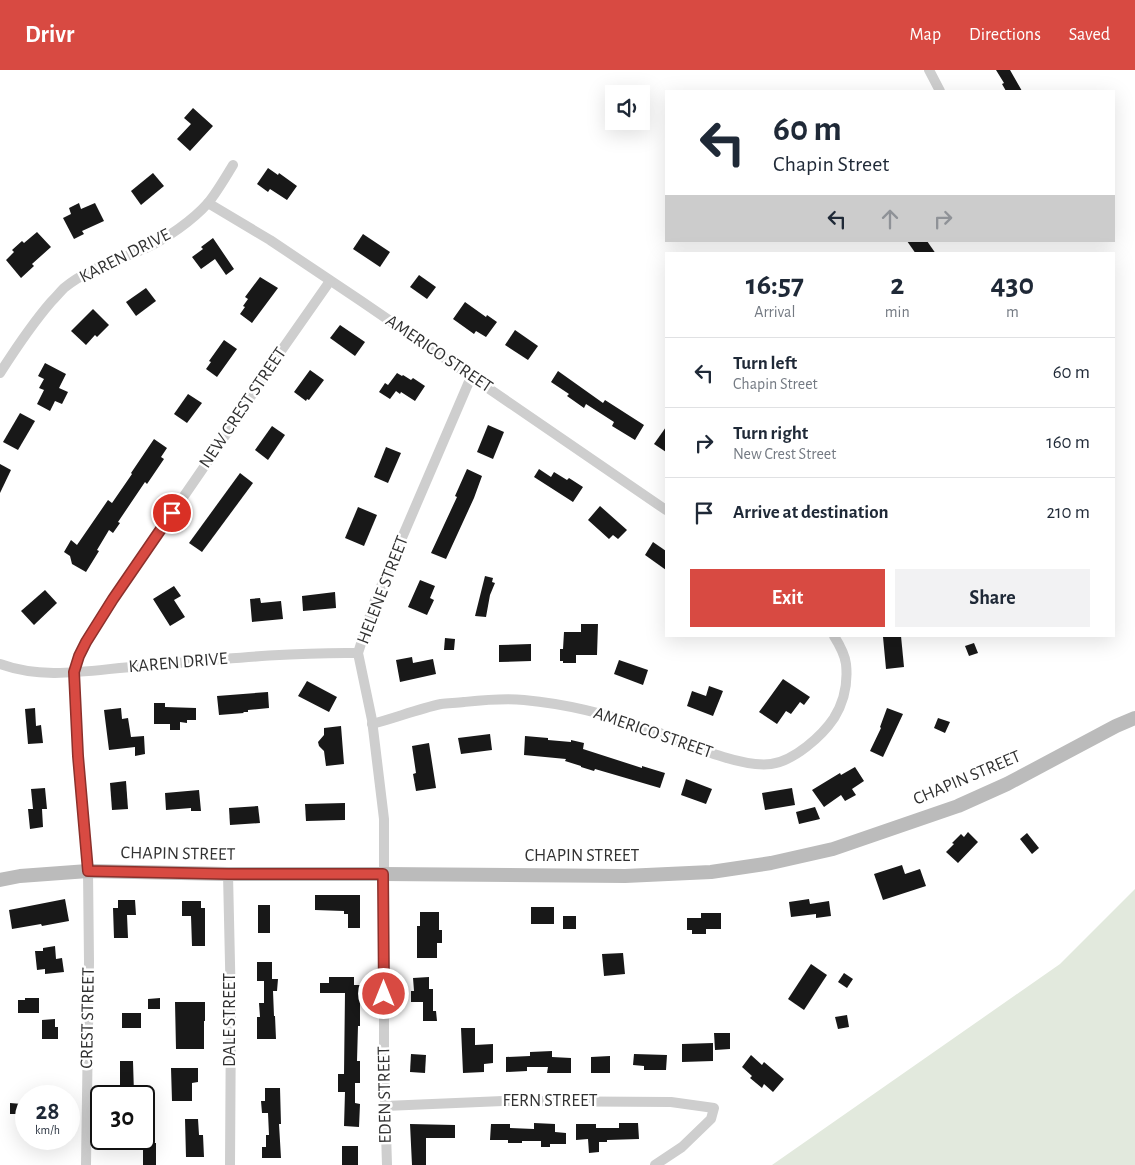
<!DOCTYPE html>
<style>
:root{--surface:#fff;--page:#f2f2f3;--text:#1f2937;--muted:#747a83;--line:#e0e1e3;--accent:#d84a42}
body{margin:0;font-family:"Alegreya Sans",sans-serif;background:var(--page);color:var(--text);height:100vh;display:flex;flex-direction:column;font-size:19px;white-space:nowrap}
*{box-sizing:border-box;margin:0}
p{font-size:16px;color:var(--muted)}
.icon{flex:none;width:28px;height:28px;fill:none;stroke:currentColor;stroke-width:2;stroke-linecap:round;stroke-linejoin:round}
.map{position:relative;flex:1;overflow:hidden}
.sheet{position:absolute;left:665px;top:182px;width:450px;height:385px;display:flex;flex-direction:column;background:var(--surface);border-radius:0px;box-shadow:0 5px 20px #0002}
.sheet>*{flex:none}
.hud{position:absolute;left:665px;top:20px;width:450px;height:152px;border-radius:0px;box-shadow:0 5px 20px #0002;background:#fff;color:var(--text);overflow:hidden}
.controls{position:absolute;left:605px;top:15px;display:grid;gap:10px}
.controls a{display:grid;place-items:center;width:45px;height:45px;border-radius:0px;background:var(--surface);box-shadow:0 5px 20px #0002;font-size:25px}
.speed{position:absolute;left:15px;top:1015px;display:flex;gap:10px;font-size:25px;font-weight:700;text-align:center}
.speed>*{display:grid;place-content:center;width:65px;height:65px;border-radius:50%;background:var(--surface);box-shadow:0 5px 20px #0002;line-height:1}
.speed small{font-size:12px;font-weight:400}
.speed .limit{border:2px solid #111;border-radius:8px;background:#fff;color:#111}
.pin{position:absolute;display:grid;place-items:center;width:42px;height:42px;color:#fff;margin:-21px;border:2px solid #fff;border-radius:50%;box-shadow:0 1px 5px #0007}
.me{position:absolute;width:55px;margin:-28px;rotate:0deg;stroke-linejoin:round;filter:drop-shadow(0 0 4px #0008)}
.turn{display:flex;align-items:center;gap:18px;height:105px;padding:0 25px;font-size:22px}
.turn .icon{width:65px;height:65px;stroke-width:2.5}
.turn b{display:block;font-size:35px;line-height:42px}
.lanes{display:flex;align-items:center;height:48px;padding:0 25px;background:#0003;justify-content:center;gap:25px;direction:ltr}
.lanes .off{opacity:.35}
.eta{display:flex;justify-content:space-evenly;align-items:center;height:85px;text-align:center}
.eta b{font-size:30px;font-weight:600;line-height:35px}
.action{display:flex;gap:10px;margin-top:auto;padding:10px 25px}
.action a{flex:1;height:58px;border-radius:0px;background:var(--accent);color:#fff;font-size:20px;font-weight:600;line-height:58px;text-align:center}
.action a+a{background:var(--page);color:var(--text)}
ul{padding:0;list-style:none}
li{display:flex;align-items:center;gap:15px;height:70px;padding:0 25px;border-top:1px solid var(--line)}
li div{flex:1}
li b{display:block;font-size:19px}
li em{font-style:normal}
header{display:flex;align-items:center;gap:30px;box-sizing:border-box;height:70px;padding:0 25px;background:var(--accent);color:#fff}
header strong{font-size:24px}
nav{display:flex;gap:28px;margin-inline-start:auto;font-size:18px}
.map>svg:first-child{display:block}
</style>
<header>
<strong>Drivr</strong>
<nav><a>Map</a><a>Directions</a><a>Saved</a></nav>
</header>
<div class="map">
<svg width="1135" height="1095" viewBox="0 0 1135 1095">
<rect width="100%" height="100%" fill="#fff"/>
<polygon fill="#e2e9dd" points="1135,819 1135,1095 772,1095 1060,894"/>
<g fill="#181818">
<polygon points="996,0 1010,0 1022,21 1006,21 1002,14 1004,13"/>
<polygon points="193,38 213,56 190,81 177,69 191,54 184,48"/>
<polygon points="268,98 278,105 279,103 297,116 287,130 270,119 268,122 257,114"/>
<polygon points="153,103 164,116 141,135 131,121"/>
<polygon points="79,133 81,139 95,133 104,151 82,161 84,164 74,169 63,148 71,144 69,138"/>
<polygon points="37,162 51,177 32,194 34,196 21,208 6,190 14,182 12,180 22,171 24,173"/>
<polygon points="363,164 390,182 380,197 353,179"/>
<polygon points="213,168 234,199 226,205 215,189 201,199 192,187 203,179 201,177"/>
<polygon points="907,171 927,171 936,184 916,184"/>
<polygon points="419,205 436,217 427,229 410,217"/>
<polygon points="260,207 278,218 252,253 240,244 245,237 243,236 248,229 245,227"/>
<polygon points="146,218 156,231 136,246 126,232"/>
<polygon points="465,232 486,247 487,245 497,252 486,267 476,261 474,264 453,249"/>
<polygon points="93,239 109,255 97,267 95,265 86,275 71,261"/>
<polygon points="340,255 365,272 355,286 330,268"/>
<polygon points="515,260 538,276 528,290 505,275"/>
<polygon points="224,270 237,279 217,307 206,299 211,292 209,291"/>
<polygon points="45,293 66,304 59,318 68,322 62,334 55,331 50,341 37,334 44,320 39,318 44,309 38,306"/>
<polygon points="310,300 324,310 309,330 307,329 306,331 294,322"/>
<polygon points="558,301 603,333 605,330 644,355 635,370 612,356 614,352 586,334 584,338 567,326 569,324 551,312"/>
<polygon points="397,303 402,306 403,305 411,310 413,308 425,316 415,331 401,322 400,324 396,321 390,329 379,322 385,313 388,315"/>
<polygon points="188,324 202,333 187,353 174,344"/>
<polygon points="20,343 35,351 18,380 3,372"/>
<polygon points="488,355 504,362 493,389 477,382"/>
<polygon points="272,356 285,365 268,390 255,380"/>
<polygon points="666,357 666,382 654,374"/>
<polygon points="154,369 167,378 161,387 164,389 147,414 145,412 118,452 120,453 113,463 109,460 97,480 99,481 86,502 72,494 70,486 64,482 71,470 77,475 108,430 112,433 132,404 131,403"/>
<polygon points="386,377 401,383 388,413 374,407"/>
<polygon points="0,394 11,400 0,423"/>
<polygon points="467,399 482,406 474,428 446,489 431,483 457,427 455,426"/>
<polygon points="539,399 551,407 554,402 567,410 569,408 583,417 573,432 534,407"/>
<polygon points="240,403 253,413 202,482 189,473"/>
<polygon points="600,436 627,460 618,469 613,465 609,469 588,450"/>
<polygon points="358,437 377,445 364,476 345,468"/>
<polygon points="653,472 666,481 666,500 645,485"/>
<polygon points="485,506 493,508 492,512 495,513 490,525 486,547 475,546"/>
<polygon points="420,510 435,516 430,528 434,530 427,545 408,537"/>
<polygon points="174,516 181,526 174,530 185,547 170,556 153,529"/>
<polygon points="45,520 57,533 34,555 21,541"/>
<polygon points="335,522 336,538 303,541 302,526"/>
<polygon points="260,528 261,533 281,531 283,549 252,552 250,529"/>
<polygon points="581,554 598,554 597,585 576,585 576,593 563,593 563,591 560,591 560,579 563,579 564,562 581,562"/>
<polygon points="901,566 904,597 886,599 883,567"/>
<polygon points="445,568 455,569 454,580 444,580"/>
<polygon points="974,573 978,583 969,586 965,576"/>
<polygon points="531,574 531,591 499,592 499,575"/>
<polygon points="412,587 413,593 433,589 436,604 400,612 396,590"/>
<polygon points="619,590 648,600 643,615 614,604"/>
<polygon points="783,609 810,627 804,635 800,632 791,644 786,641 777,654 759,642"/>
<polygon points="307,611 337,627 329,642 298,626"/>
<polygon points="709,616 723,621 713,646 687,636 692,621 706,626"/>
<polygon points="268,622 269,638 248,640 248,642 243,642 244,643 219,645 217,626"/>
<polygon points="154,633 165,633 165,637 196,638 196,650 187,650 187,653 180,652 180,660 170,660 170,654 154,654"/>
<polygon points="35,638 36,656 41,655 43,673 28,674 25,639"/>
<polygon points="121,638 122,649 128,648 131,667 144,666 145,684 135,686 135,677 109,680 104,640"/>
<polygon points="887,638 903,644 883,687 870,681 881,658 880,657"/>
<polygon points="938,648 950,652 945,663 934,658"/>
<polygon points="341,656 344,694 326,696 324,681 319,676 318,672 324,665 324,658"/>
<polygon points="490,664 492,680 461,684 458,668"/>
<polygon points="525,666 548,668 548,670 571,672 571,670 584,673 583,679 642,698 642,696 665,703 660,718 595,699 594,701 581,697 581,696 565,691 566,689 524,685"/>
<polygon points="429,673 436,718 416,721 413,704 416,703 412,676"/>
<polygon points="855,697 864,711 852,719 856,725 845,731 841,725 824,737 812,720 840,703 841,705"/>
<polygon points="686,709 712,719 706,734 681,725"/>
<polygon points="126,711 128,739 112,740 110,713"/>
<polygon points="45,718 47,739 42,739 43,757 30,759 28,739 33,739 31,719"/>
<polygon points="792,718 795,735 765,740 762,723"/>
<polygon points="199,720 201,741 191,741 191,738 166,740 165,723"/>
<polygon points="345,733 345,750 306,751 305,734"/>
<polygon points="258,736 260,753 230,755 229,738"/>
<polygon points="815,737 820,749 799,754 796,742"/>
<polygon points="968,762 978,772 958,793 946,782 954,774 952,773 961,764 964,767"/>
<polygon points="1027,763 1039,778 1032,784 1020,769"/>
<polygon points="902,795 905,804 920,799 926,816 883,830 874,804"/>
<polygon points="315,825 360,825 360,858 348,858 348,844 344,844 344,841 315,840"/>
<polygon points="65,829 69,851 42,856 41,854 12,859 9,840"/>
<polygon points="809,829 810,834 829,831 831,846 816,848 816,844 791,847 789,832"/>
<polygon points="118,830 135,830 136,845 127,845 128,868 114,868 113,838 118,838"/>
<polygon points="182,831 201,831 201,838 205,838 205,876 192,876 191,846 182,846"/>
<rect x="258" y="835" width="12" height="28"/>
<rect x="531" y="837" width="23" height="17"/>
<polygon points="420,842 439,842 439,860 442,860 442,873 437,873 437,888 417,888 417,856 420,856"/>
<polygon points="701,843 721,843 721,859 706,859 706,864 692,864 692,860 687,860 687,848 701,848"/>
<rect x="563" y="846" width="13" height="13"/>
<polygon points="55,876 56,889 62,888 64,902 45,904 45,899 37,900 35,881 43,881 43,878"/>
<polygon points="623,883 625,904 604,906 602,884"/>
<polygon points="257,892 272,892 272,909 278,909 277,921 273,921 274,946 275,946 276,969 257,969 257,947 260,947 259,933 264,933 264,911 257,911"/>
<polygon points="811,894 827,905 804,940 788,929"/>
<polygon points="844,903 853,909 847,918 838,912"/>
<polygon points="329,907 354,907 354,915 360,915 360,956 358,956 357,991 360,991 360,1013 355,1013 355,1033 360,1034 359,1057 344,1056 345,1022 338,1022 338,1004 344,1004 345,923 320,923 320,913 329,913"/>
<polygon points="429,907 429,919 433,919 433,941 436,941 437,951 423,951 423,932 411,932 411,921 414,921 413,908"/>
<polygon points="25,928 39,928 39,943 18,943 18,930 25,930"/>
<polygon points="160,928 160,939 148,939 148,929"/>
<polygon points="175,932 205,932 205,951 204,951 204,979 176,979"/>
<rect x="122" y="943" width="19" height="15"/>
<polygon points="847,945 849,957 838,959 835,947"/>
<polygon points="55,949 55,957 58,957 58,969 42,969 42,950"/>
<polygon points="461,958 475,958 475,975 493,974 493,993 484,994 484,1002 463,1003"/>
<polygon points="714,963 730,963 730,979 715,980"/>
<polygon points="713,973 713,991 682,992 682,974"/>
<polygon points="552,981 552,987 571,988 571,1003 547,1003 548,997 527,997 527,1001 506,1002 506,987 530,986 530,982"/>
<polygon points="411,984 426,985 425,1003 410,1002"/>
<polygon points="634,984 667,985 666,1000 644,1000 644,996 633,995"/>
<polygon points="751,985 762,995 764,992 784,1009 773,1022 764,1014 762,1018 750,1008 752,1006 742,997"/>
<polygon points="610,986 610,1003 591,1003 591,987"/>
<polygon points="120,991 133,991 134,1024 120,1024"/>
<polygon points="171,998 198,998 198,1012 192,1013 192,1031 172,1031"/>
<polygon points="265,1018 280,1018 281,1054 279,1054 281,1088 262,1088 262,1077 266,1077 266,1065 269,1065 268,1043 262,1043 261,1031 265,1031"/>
<polygon points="10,1033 22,1034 22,1044 10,1044"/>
<polygon points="185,1049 198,1049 199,1065 203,1065 204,1087 186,1087"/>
<polygon points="534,1053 555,1054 555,1062 566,1063 566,1074 550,1074 550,1077 541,1077 541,1071 522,1071 522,1073 508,1073 508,1070 490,1070 491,1054 510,1054 510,1058 534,1059"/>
<polygon points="619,1053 638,1053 639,1069 607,1070 607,1072 599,1072 599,1082 589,1083 588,1069 576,1070 576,1054 596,1054 596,1058 619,1058"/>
<polygon points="410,1054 455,1055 455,1068 426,1068 426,1095 412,1095"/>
<rect x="143" y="1073" width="13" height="22"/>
<rect x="342" y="1076" width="16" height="19"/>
</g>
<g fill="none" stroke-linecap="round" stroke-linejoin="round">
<g stroke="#cecece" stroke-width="10">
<polyline points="929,0 940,21"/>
<polyline points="208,133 270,170 361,231 666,440"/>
<path d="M0,303C16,278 32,254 51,232C56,227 60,222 64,218C88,198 119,190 146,178C166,169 193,150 208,133C217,122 225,108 233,95"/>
<path d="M0,594C46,611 95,599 143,596C214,590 286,582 358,583"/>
<path d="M372,654C395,648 418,639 441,634C448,633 456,633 464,632C484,630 503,628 524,630C568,634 611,645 652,660C684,672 738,698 771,694C794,691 822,666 834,648C844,632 848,613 846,594C845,585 839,574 834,566"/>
<polyline points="228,804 231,938 230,1095"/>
<polyline points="385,1036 503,1031 671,1032 714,1038 711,1049 682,1077 655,1095"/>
<polyline points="86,1095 89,892 88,801 78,686 74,602 79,586 86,572 113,529 215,381 274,291 330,211"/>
<polyline points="387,1095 384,998 384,749 372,650 358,583 374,533 471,307"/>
</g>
<polyline stroke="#bbb" stroke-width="14" points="0,810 20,806 88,801 228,804 383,804 625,806 711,802 771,793 833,779 958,736 1007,714 1116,656 1135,648"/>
</g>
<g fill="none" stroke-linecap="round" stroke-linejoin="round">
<defs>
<polyline id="route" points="172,443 113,529 86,572 79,586 74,602 78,686 88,801 228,804 383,804 384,924"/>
</defs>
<use href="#route" stroke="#8c302b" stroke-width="12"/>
<use href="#route" stroke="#d84a42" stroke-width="9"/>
</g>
<g text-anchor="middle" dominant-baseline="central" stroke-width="5" stroke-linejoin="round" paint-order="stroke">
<g font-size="18" fill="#313131" stroke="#fff">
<text transform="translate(125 186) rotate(-27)">KAREN DRIVE</text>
<text transform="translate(439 284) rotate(34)">AMERICO STREET</text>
<text transform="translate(243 338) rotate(-56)">NEW CREST STREET</text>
<text transform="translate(383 520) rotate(-69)">HELENE STREET</text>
<text transform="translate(178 593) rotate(-5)">KAREN DRIVE</text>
<text transform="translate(653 663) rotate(19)">AMERICO STREET</text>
<text transform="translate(967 708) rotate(-23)">CHAPIN STREET</text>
<text transform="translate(178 784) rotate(1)">CHAPIN STREET</text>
<text x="582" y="786">CHAPIN STREET</text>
<text transform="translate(88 948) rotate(-89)">CREST STREET</text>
<text transform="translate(230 950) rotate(-90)">DALE STREET</text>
<text transform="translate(385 1025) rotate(-91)">EDEN STREET</text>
<text x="550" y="1031">FERN STREET</text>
</g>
</g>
</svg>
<div class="controls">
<a><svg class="icon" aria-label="sound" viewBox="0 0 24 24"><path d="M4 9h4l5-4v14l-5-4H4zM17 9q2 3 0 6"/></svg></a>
</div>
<div class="speed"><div>28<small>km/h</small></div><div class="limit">30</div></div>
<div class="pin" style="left:172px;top:443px;background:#d93025"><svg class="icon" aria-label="arrive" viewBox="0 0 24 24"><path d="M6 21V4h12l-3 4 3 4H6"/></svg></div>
<svg class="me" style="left:384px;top:924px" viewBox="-20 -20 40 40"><circle r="17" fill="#d84a42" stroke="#fff" stroke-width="3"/><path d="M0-11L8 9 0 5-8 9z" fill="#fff"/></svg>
<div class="hud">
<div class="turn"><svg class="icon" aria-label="left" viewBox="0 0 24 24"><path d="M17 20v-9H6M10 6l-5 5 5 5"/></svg><div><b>60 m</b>Chapin Street</div></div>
<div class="lanes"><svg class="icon" aria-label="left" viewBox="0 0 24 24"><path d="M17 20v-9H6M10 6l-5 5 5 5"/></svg><svg class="icon off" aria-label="ahead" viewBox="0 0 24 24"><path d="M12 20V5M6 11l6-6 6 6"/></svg><svg class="icon off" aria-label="right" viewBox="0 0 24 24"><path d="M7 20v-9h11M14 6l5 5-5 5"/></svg></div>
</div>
<section class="sheet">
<div class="eta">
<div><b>16:57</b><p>Arrival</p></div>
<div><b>2</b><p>min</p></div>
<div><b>430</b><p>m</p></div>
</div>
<ul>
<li><svg class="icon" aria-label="left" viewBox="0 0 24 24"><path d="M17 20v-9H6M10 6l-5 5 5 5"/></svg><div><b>Turn left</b><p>Chapin Street</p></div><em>60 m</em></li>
<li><svg class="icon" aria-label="right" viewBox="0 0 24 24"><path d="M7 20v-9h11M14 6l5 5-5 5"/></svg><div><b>Turn right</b><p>New Crest Street</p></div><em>160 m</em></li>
<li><svg class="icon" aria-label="arrive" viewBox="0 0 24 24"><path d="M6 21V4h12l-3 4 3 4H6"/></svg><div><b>Arrive at destination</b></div><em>210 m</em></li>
</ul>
<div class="action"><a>Exit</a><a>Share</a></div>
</section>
</div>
